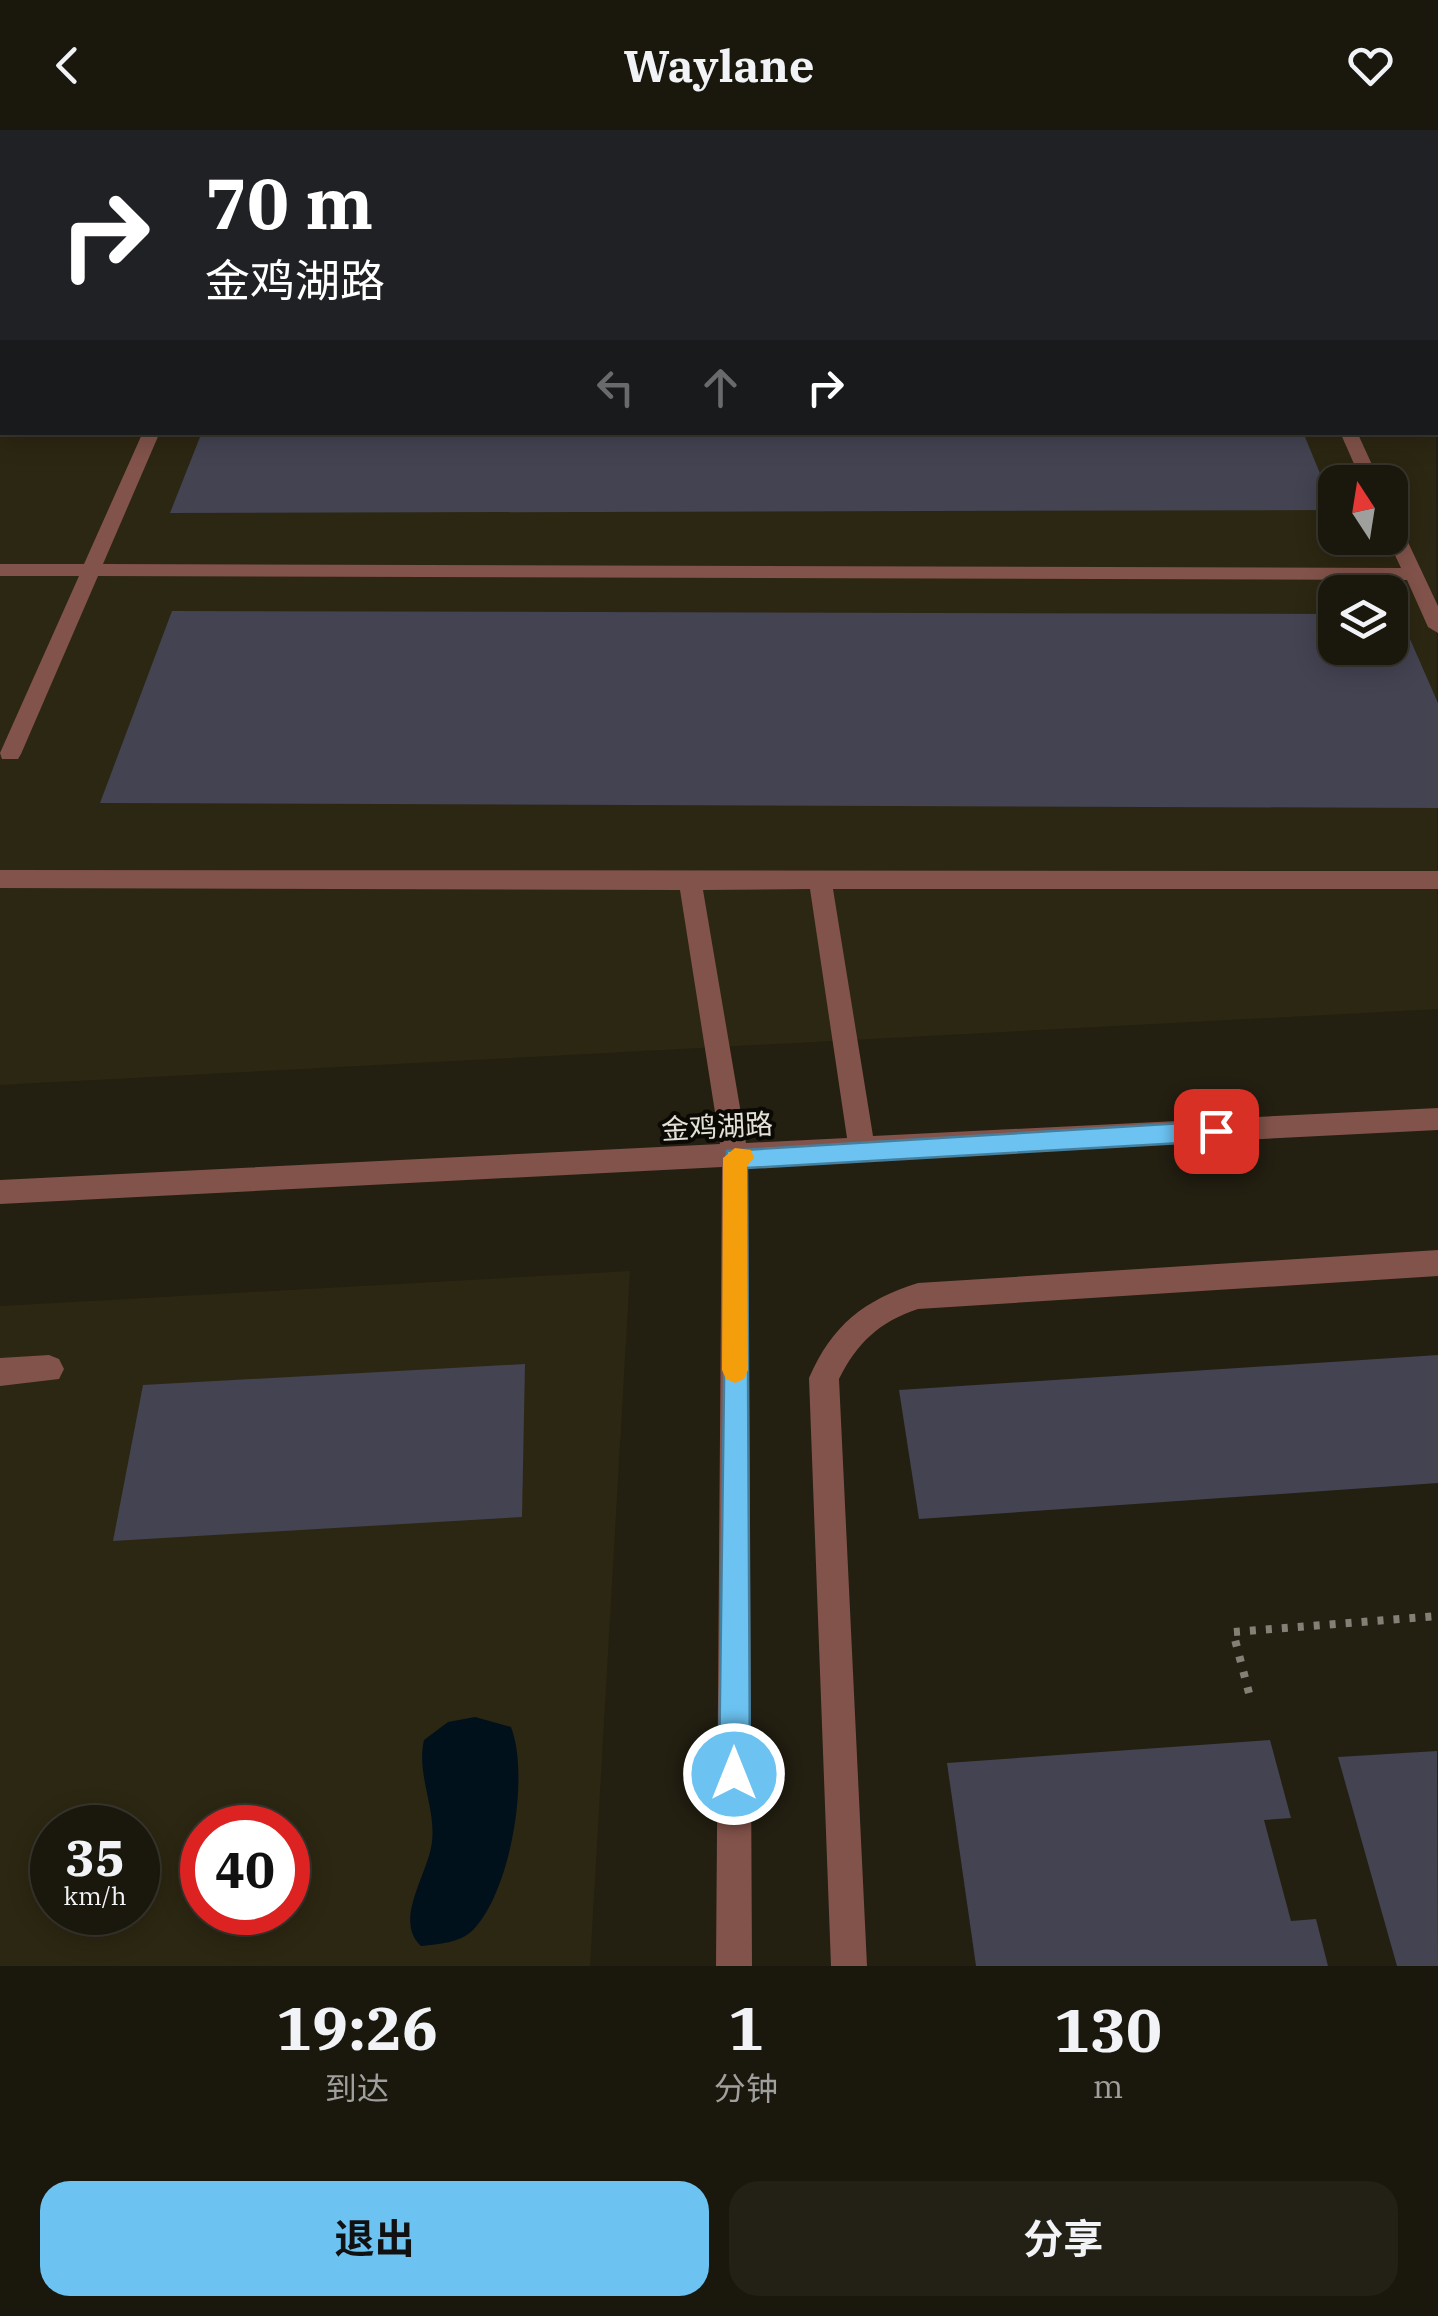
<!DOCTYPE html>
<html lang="zh">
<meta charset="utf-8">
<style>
:root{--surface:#1a170d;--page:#232016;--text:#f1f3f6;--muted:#9f9f9d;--line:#38362e;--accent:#6cc3f2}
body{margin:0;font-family:"IBM Plex Serif","Noto Sans SC",serif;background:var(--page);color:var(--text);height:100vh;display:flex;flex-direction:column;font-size:38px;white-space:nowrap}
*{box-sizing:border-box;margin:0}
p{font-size:32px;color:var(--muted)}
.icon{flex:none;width:55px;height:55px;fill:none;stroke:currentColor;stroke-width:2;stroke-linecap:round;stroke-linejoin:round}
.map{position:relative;height:1836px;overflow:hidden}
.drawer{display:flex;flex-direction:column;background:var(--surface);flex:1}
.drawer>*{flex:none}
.top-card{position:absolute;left:0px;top:0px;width:1440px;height:305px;box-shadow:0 5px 25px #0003,0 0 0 2px var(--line);background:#202124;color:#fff;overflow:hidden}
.needle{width:65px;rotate:348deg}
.controls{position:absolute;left:1318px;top:335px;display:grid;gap:20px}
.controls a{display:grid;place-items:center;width:90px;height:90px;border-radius:20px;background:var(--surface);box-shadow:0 5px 25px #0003,0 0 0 2px var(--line);font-size:50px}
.speed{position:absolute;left:30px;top:1675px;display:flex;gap:20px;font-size:50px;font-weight:700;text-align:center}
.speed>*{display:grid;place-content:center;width:130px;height:130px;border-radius:50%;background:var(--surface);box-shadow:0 5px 25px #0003,0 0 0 2px var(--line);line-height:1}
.speed small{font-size:25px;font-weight:400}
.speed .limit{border:15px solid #d22;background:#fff;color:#111}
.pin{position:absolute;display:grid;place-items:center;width:85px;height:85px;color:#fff;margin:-42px;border-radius:20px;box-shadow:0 5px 15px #0006}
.me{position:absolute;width:110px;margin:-55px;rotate:0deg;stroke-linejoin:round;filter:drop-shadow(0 0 8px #0008)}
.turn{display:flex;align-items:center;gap:35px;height:210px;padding:0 40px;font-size:45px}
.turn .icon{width:130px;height:130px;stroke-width:2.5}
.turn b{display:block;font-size:70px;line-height:85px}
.lanes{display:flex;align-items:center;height:95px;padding:0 40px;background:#0003;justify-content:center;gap:50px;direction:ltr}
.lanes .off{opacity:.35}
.eta{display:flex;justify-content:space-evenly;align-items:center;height:170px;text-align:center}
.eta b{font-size:60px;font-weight:700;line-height:70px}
.button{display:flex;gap:20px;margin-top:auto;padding:20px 40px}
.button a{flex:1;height:115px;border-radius:30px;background:var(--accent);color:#111;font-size:40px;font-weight:700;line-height:115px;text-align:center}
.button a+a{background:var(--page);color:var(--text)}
header{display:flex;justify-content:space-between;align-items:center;height:130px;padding:0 40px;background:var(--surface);font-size:45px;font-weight:700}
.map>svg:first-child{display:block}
</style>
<header><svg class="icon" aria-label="back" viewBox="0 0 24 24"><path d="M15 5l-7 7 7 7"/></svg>Waylane<svg class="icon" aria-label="heart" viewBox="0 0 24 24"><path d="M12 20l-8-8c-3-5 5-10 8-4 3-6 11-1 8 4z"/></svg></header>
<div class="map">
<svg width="1438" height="1836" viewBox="0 0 1438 1836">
<rect width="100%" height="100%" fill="#231f11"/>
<g fill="#2c2712" fill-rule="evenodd">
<path d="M0,0H1286L2,2V302L1436,303L1438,879L0,955ZM1335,352H1390V408H1335ZM1335,462H1390V518H1335Z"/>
<path d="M630,1141L590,1836H0V1176ZM52,1698H138V1782H52ZM202,1698H288V1782H202Z"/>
</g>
<path fill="#01111c" d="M475,1587L511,1597C530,1646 511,1761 473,1800C460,1813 439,1814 421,1816C393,1790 428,1745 432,1712C436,1677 416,1644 424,1610L448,1592Z"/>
<g fill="#434352">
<polygon points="202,302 1303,302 1335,380 170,383"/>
<polygon points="172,481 1335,484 1335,518 1390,518 1390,484 1399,484 1438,573 1438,678 100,673"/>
<polygon points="1438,1225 1438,1353 919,1389 899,1260"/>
<polygon points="525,1234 522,1387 113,1411 143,1255"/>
<polygon points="1270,1610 1291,1688 1264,1690 1291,1791 1316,1789 1328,1836 976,1836 947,1633"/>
<polygon points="1437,1621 1438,1836 1397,1836 1338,1627"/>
</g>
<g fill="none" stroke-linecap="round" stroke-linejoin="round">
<polyline stroke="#838075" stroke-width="8" stroke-dasharray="6 10" stroke-linecap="butt" points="1249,1563 1233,1502 1438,1486"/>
<g fill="#82534a" fill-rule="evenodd">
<polygon points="1201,0 1215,0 1216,2 1203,2"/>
<polygon points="1315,0 1329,0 1330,2 1317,2"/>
<rect x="0" y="67" width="2" height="8"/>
<rect x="0" y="225" width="2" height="10"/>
<polygon points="143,302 160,302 103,434 1401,438 1387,408 1390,388 1399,393 1438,476 1438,503 1428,497 1407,450 98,446 21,624 18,629 2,629 0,623 79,446 0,446 0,434 84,434"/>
<polygon points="1340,302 1357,302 1380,352 1362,352"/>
<path d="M0,740L1438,741V759H833L873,1006L1438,978V1000L748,1035L752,1836H716L722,1037L0,1074V1050L720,1014L680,760L0,758ZM810,759L847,1008L746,1013L703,760Z"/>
<path d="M1438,1120V1146L918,1179C879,1192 857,1213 839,1249L867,1836H831L809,1248C832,1195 864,1170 918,1153Z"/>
<polygon points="49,1225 59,1229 64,1239 59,1249 0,1256 0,1228"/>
</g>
</g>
<polygon fill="#6cc3f2" stroke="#467f9d" stroke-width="2.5" points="1216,991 1228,1001 1216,1011 747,1038 750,1644 745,1655 734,1659 723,1655 719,1644 727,1021"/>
<polygon fill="#f59e0b" points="735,1018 751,1020 754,1028 747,1036 748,1240 744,1249 735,1253 726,1249 722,1240 723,1028"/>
<g text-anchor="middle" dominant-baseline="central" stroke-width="8" stroke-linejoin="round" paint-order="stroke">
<g font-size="28" fill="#e2e0d7" stroke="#0a0904">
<text transform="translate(717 996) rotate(-3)">金鸡湖路</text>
</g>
</g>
</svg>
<div class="controls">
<a><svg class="needle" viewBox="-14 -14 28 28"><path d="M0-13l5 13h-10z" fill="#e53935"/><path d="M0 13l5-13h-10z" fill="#9f9f9d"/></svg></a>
<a><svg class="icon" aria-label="layers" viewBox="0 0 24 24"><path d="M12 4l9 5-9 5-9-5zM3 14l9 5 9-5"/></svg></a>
</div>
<div class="speed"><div>35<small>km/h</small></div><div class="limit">40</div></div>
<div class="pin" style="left:1216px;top:1001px;background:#d93025"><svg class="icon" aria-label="arrive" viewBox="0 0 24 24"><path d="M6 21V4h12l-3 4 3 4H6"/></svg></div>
<svg class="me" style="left:734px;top:1644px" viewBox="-20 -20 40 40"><circle r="17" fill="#6cc3f2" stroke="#fff" stroke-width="3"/><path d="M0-11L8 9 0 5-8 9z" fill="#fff"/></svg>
<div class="top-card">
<div class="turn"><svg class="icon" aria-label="right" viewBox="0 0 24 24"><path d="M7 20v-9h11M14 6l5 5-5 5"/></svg><div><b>70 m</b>金鸡湖路</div></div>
<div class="lanes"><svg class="icon off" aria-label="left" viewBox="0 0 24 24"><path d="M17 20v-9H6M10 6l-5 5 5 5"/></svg><svg class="icon off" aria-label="ahead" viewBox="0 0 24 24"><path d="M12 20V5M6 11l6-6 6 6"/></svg><svg class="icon" aria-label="right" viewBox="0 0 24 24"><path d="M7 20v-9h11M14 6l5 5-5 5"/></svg></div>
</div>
</div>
<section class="drawer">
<div class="eta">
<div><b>19:26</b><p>到达</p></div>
<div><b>1</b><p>分钟</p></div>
<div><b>130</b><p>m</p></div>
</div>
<div class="button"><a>退出</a><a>分享</a></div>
</section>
